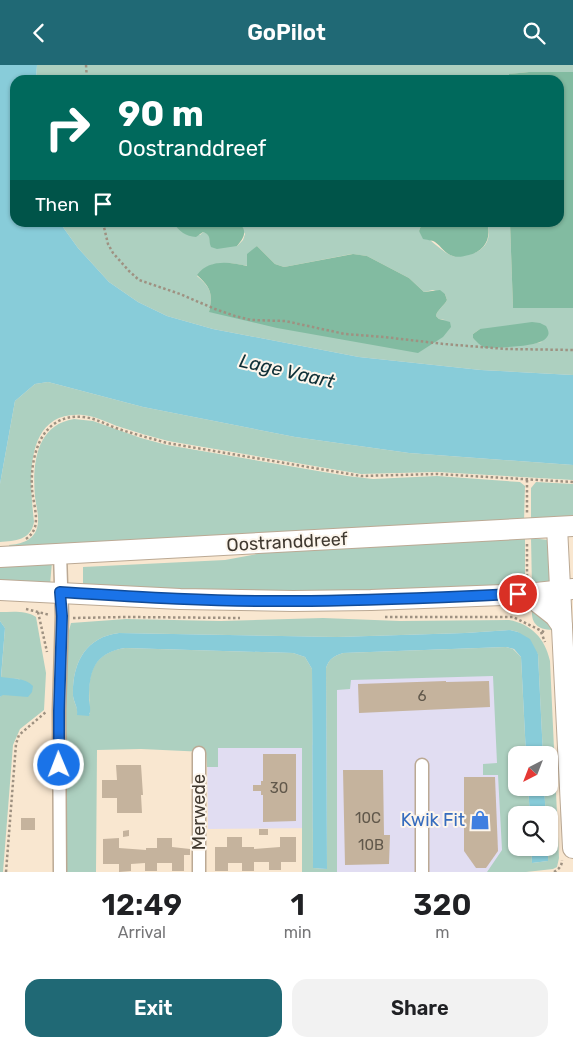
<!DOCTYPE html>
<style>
:root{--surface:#fff;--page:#f2f2f2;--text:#202124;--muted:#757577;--accent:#206975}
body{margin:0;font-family:Rubik,sans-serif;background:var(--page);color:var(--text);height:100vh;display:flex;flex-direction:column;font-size:19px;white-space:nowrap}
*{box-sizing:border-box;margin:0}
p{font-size:16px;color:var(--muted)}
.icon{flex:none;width:28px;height:28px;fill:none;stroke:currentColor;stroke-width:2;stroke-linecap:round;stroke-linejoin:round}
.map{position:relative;height:807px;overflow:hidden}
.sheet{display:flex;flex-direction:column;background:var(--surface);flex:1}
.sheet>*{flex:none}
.guide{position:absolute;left:10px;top:10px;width:554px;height:152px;border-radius:15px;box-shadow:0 1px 4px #0004;background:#00695c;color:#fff;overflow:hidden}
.needle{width:32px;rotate:222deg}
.buttons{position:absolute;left:508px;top:681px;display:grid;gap:10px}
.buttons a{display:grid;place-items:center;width:50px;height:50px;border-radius:10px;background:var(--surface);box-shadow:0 1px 4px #0004;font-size:25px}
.pin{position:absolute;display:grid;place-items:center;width:42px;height:42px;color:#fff;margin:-21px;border:2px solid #fff;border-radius:50%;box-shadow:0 1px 5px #0007}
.me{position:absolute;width:55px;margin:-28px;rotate:359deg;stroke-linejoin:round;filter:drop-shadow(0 0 4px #0008)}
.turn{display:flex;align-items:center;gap:18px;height:105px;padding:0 25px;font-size:22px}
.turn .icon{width:65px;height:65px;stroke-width:2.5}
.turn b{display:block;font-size:35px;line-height:42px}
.then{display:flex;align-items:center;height:48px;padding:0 25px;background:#0003;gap:10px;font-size:19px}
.eta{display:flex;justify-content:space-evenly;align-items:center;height:85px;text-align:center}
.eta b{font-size:30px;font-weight:600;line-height:35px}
.button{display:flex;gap:10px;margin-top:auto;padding:10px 25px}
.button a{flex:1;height:58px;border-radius:15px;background:var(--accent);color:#fff;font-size:20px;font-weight:600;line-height:58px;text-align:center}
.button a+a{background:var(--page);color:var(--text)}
header{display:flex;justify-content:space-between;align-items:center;height:65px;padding:0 25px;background:var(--accent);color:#fff;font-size:22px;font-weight:600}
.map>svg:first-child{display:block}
</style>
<header><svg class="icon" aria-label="back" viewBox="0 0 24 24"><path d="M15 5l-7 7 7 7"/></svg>GoPilot<svg class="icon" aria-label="search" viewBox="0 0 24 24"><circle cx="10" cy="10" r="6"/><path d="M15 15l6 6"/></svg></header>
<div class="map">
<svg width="573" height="807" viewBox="0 0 573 807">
<rect width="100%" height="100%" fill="#f9e7d0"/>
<polygon fill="#e1ddf2" points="505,599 516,807 319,807 319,763 208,764 207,681 317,680 317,609"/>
<g fill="#add0c0" fill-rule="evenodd">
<polygon points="37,0 573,0 573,7 529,7 510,9 509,15 36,15"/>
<path d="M60,158H174L175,160L200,170L203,167C210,169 210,172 210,178L237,181L243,175L245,169L239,158H422L419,166C426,171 446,190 453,191C456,192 462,190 465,190C483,188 493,176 487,158H510L513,243H573V310L481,305L359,292L213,264L167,251L138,237L109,217L78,183ZM257,181L275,199L284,202L352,189L367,191L409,213L424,227L433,225L445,229L447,235C444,241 437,245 436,251L439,254L445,255L209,247C213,228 211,223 197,211C209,194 230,197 248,201ZM480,264H489L542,277L531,279L496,282L473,273V269Z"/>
<path d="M48,317L143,342L295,372L409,388L573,400V415L437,407L361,409L168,376C152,372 136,367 120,362C108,358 96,351 83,350C22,345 30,419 34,457C31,475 15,476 0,477V419L15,336L35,319Z"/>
<path d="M74,354L93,356L141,373L167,380L347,411L373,414L437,411L520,417L525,421L524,457L10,483L9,480C21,479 33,476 37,463C40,453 36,441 35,432C32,399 36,360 74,354Z"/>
<polygon points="536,417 573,419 573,455 531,457 531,423"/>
<polygon points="531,473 548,475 555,520 532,522"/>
<polygon points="525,474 525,522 253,528 83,523 83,502 225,495 273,486"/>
<polygon points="52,497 50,520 0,519 0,500"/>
<path d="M532,545L545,553L555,565C539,565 531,560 532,545Z"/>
<path d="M0,547C12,547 26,545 36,552L46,608L44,645L20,664L13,680L3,807H0V632L20,614L1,613L5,563L0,556Z"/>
<path d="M323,553L400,556L509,555C531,559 545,573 550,596L559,793L557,802L553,804L526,807H487L502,785L498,710H483V699L497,698L493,611L351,615L350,624L337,625V807H302V683H218V702H207L206,687L141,684L97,685L96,807H66L64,647L67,573L71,558L126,554L221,556ZM510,565L518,567L538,589L543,690H549V722L544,723L546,750H549L548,796L532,798L531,783L516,782V750H530L528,723L516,722V690H526L521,592L513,584L506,582L343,588C334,591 329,594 326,603L327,804L313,803L312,604L305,592L293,588L125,583C86,589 88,617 90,649L78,650C78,643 74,638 73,631C72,599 85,572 119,568L337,572L465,568Z"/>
</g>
<g fill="#82bba1">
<polygon points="529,7 573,7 573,243 513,243 510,158 559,158 559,15 509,15 509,9"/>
<path d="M174,158H239C248,166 244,173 237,181L217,184L211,182C208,175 212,170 203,167L196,172C186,171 179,167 174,158Z"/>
<path d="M422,158H487C492,174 484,186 469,190C464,191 458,193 453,191C445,189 441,181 435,177C432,175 426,175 423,174L419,166Z"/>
<path d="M257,181L275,199L284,202L353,189L367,191L409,213L424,227L440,225L445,229L447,235C444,241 437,245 436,251L439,254L450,257L451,262L443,272L418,288L277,263L209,247C213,228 211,223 197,210C209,194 229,197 247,201V189Z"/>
<path d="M532,257L540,258L546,261C548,265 550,268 547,272C540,283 498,282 485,283L479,279L473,273V269L480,264Z"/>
</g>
<g fill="#88ccd9">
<polygon points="0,0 37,0 36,15 15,15 15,158 60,158 78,183 109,217 138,237 167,251 213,264 359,292 481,305 573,310 573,400 409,388 295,372 143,342 48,317 35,319 15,336 0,419"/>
<path d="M0,556L5,563L1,612C12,614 24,612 33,621L32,627L28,632L3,630L0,632Z"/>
<path d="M510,565L518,567L530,574L538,589L543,690H526L521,592L514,584L506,582L343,588C334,591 329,594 326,603L327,804L313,803L312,604L305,592L293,588L125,583C94,588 89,606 89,635C90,640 91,646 89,651L77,650C78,642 74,638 73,631C72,599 85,572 119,568L337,572L465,568Z"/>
<polygon points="528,723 544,723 546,750 530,750"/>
<polygon points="531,783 548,783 548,796 532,798"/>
</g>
<g fill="#c5b39d">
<polygon points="446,616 446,617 489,616 490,642 359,648 358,619"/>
<polygon points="263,689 296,689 296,756 263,757 263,730 261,730 261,726 253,726 253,720 261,720 261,716 263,716"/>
<polygon points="116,700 141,700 143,730 141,730 142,748 117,748 117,733 102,733 102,715 117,715"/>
<polygon points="343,705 383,705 384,770 390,770 389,799 345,800"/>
<polygon points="464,712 495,712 498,786 486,803 476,803 464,786"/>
<rect x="21" y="753" width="14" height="12"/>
<rect x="259" y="764" width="9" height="6"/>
<polygon points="129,765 129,771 123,772 123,766"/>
<polygon points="227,772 242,772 242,782 254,782 254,784 280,782 280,772 296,772 296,797 281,797 281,805 269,805 269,797 254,797 254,806 242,806 242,798 228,798 228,806 215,806 215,782 227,782"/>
<polygon points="119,773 119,783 146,785 146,783 157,783 157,773 172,773 172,782 190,784 190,790 184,790 184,806 172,806 172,798 157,798 157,806 145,806 145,798 131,799 131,806 119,807 119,799 103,799 103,774"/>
</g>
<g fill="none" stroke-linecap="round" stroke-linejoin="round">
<defs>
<g id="minor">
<polyline points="60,488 62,551 59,646 60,807"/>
<polyline points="422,700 422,807"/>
<polyline points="199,807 199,688"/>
</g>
<g id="primary">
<polyline points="557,462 573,783"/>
<polyline points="0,492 573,461"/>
<polyline points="0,525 180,534 293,536 371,535 527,529 573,524"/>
<polyline points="527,529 555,551 562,561"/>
</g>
</defs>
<use href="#minor" stroke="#bba994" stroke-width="15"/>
<use href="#primary" stroke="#bba994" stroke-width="22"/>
<g stroke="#9e9181" stroke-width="2.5" stroke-dasharray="2.5 2.5" stroke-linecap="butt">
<polyline points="86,0 87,15"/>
<polyline points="103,158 108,179 113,188 129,206 139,215 180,229 215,244 235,251 251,255 285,256 345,269 384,272 444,279 506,284 573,285"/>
<polyline points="527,415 527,449"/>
<path d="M26,474C30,471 33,468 35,462C38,451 33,436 32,424C30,391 41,348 83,352C95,353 105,359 116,363C133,369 150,373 167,378L361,411L437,409L573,417"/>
<polyline points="527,479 527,514"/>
<polyline points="26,544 50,550"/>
<polyline points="38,547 47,587"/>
<polyline points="385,552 513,552 546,568"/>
<polyline points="73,553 127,552 240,553"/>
<polyline points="541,567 545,577"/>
<polyline points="6,807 16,679 19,670 46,647"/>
<path d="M554,807C559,804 562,801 562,795"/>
</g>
<use href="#minor" stroke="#fff" stroke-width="12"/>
<use href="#primary" stroke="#fff" stroke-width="20"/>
</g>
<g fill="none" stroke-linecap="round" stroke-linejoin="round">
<defs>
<path id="route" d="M59,700V646L62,551L60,527C138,532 216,537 295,536C369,536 443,532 518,529"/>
</defs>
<use href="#route" stroke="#114b97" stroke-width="12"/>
<use href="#route" stroke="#1a73e8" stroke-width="9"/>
</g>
<defs>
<symbol id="shop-bare" viewBox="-9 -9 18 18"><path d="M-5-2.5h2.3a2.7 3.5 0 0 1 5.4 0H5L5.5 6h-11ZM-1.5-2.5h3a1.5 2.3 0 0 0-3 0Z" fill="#3f7fe0" stroke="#fdf6ed" stroke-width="2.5" paint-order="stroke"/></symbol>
</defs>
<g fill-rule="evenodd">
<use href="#shop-bare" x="466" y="741" width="28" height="28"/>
</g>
<g text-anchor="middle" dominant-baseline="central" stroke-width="4" stroke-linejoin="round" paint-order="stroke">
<g font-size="15" fill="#61584b">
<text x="422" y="631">6</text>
<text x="279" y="723">30</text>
<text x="368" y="753">10C</text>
<text x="371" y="780">10B</text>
</g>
<g font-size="18" fill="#403930" stroke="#fdf6ed">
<text transform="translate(287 477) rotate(-3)">Oostranddreef</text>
<text transform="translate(199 747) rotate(-90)">Merwede</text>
</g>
<g font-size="18" fill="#366cbe" stroke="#fdf6ed" text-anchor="end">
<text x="465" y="755">Kwik Fit</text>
</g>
<g font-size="19" font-style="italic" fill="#0f3037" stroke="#fdf6ed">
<text transform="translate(287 306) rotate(13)">Lage Vaart</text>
</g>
</g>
</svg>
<div class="buttons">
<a><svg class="needle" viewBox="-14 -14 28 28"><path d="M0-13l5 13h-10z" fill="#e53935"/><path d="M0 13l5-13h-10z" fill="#757577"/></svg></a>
<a><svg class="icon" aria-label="search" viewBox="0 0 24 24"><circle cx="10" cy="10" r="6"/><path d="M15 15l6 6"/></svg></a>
</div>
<div class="pin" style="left:518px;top:529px;background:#d93025"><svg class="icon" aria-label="arrive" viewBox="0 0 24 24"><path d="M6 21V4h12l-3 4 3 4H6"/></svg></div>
<svg class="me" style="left:59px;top:700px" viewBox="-20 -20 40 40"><circle r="17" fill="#1a73e8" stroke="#fff" stroke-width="3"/><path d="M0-11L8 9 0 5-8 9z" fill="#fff"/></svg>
<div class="guide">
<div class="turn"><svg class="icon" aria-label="right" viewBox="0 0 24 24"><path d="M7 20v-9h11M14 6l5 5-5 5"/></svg><div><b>90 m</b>Oostranddreef</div></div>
<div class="then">Then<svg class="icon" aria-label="arrive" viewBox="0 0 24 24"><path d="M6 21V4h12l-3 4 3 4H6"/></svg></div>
</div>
</div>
<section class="sheet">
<div class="eta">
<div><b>12:49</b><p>Arrival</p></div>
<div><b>1</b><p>min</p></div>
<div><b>320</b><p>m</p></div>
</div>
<div class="button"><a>Exit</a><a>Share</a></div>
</section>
